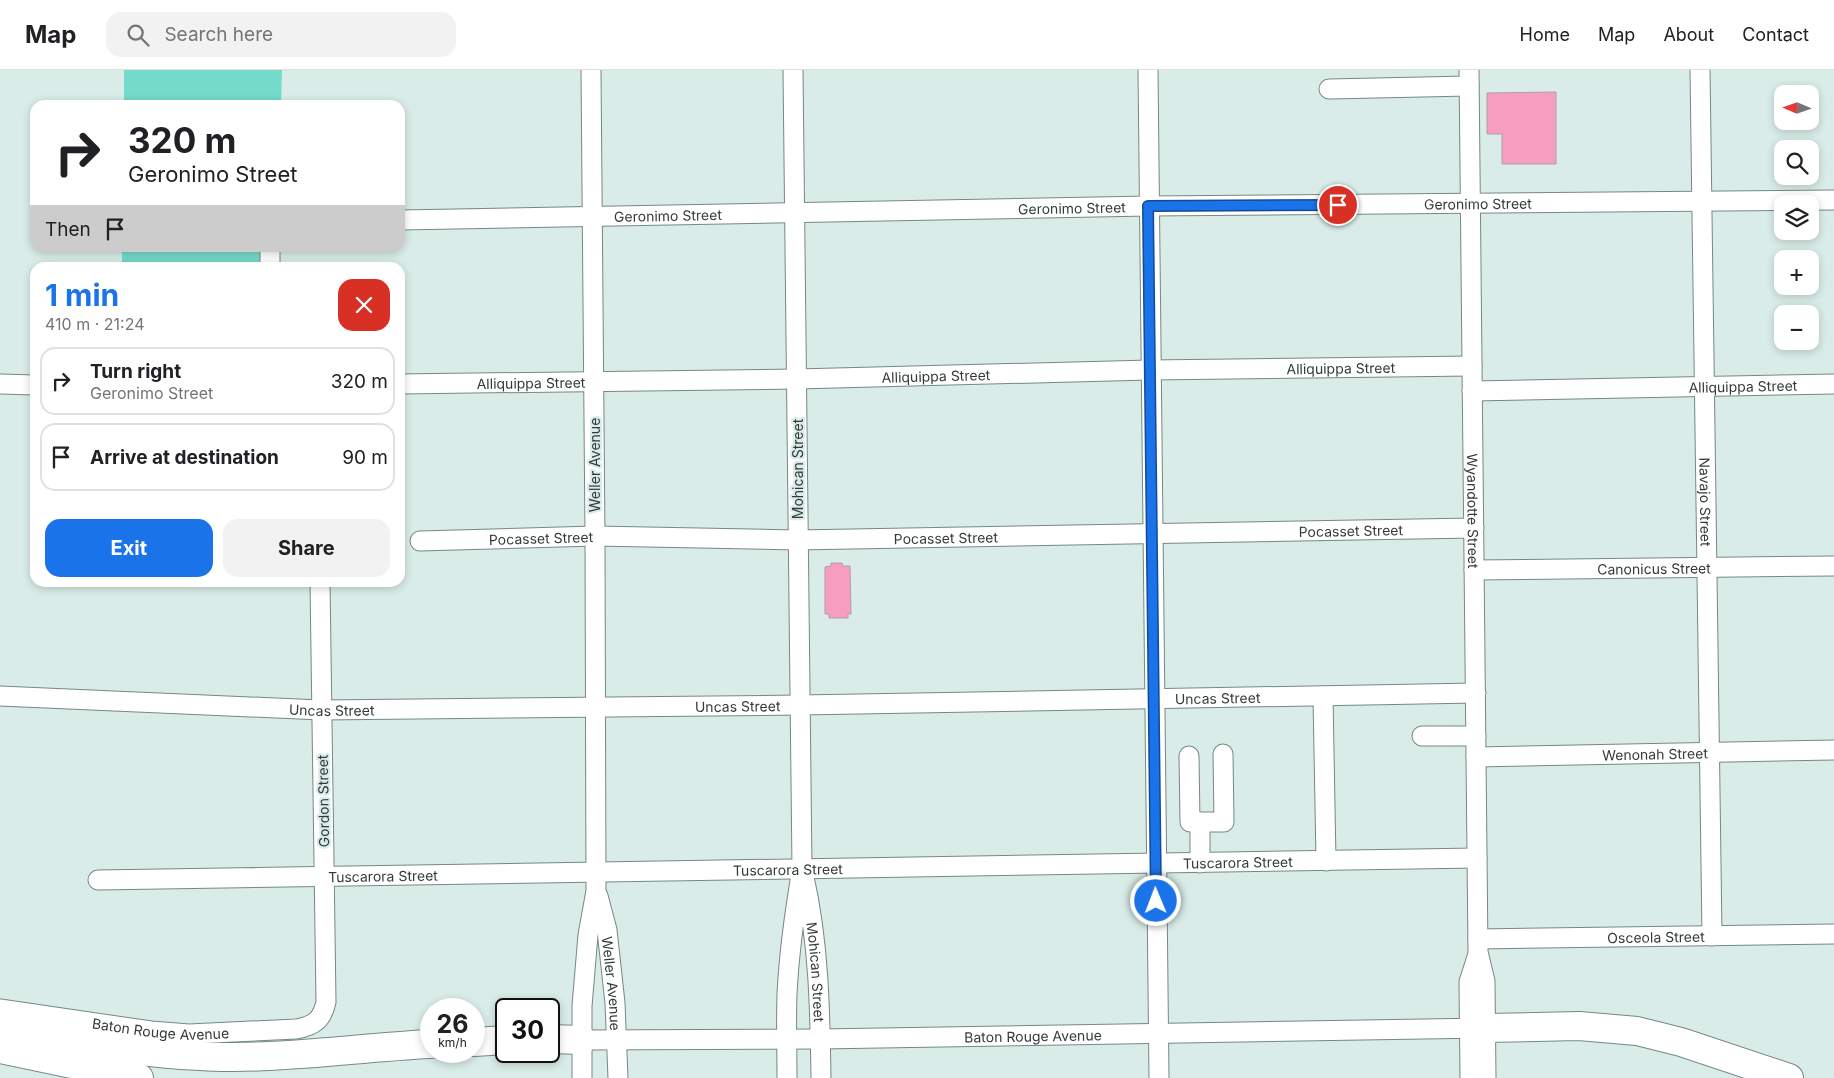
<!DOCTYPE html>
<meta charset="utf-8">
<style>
:root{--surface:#fff;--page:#f2f2f2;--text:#202124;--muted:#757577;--line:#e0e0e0;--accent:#1a73e8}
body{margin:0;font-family:Inter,sans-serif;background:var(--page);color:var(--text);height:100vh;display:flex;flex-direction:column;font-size:19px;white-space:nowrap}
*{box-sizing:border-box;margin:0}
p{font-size:16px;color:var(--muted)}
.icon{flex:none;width:28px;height:28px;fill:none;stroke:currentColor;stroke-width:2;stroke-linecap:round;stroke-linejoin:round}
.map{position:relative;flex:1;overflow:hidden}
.details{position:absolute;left:30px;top:192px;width:375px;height:325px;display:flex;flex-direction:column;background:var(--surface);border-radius:15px;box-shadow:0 2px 8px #0003}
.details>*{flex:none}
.banner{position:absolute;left:30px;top:30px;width:375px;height:152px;border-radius:15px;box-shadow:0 2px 8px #0003;background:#fff;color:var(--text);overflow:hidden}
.needle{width:32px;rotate:272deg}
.buttons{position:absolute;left:1774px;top:15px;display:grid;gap:10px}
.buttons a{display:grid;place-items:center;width:45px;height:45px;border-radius:10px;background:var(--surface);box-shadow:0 2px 8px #0003;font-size:25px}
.speed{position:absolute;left:420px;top:928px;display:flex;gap:10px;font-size:25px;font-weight:700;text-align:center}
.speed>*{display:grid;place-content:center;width:65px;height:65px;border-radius:50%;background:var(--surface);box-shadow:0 2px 8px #0003;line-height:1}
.speed small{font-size:12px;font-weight:400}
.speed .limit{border:2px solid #111;border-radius:8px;background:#fff;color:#111}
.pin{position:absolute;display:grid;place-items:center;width:42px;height:42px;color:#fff;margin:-21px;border:2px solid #fff;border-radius:50%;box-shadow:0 1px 5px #0007}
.me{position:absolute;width:55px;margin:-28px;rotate:359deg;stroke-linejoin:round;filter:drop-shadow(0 0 4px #0008)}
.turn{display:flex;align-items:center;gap:18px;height:105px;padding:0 15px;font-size:22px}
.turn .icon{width:65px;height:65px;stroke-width:2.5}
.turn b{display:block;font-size:35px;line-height:42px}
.then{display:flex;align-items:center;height:48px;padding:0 15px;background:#0003;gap:10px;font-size:19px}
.round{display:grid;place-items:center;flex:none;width:52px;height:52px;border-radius:15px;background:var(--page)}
.overview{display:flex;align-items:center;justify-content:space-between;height:85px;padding:0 15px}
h1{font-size:30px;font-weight:700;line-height:38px;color:var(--accent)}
.cta{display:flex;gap:10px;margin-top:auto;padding:10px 15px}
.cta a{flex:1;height:58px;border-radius:15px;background:var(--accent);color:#fff;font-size:20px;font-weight:700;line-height:58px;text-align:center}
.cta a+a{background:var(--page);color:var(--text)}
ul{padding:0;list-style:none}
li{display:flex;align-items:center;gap:15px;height:68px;margin:0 10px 8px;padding:0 5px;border:2px solid var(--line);border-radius:15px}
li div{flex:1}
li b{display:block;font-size:19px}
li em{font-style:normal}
header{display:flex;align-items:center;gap:30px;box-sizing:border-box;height:70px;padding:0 25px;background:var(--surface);border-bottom:1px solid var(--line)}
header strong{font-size:24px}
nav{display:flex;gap:28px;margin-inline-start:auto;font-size:18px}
.search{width:350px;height:45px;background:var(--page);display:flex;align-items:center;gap:12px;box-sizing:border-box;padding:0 18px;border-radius:15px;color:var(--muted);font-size:19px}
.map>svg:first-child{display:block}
</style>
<header>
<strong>Map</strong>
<div class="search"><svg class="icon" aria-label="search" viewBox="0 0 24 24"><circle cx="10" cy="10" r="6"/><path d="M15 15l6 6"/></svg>Search here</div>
<nav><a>Home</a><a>Map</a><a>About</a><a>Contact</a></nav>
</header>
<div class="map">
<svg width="1834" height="1008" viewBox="0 0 1834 1008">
<rect width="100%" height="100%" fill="#d9ece8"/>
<g fill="#74dac9">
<polygon points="124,0 282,0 281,35 124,35"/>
<polygon points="122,178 279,178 279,197 122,198"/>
</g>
<g fill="#f79dc0" stroke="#af9fa4">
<polygon points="1556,22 1556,94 1502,94 1502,64 1487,64 1487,23"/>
<polygon points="831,493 842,493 843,496 850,496 851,544 848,544 848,548 829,548 829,544 825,544 825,497 831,496"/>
</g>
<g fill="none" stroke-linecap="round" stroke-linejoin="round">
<defs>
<g id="minor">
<polyline points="1148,0 1159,1008"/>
<path id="s1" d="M1469,0L1478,882L1485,911L1486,1008"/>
<path id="s2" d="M1700,0L1712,866"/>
<polyline points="1329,19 1469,16"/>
<path id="s3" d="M400,150L1149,136L1834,130"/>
<polyline points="270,198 270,178"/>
<polyline points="0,314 35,315"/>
<path id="s4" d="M400,314L797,309L1150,300L1472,296"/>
<path id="s5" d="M1472,321L1834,314"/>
<path id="s6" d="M420,471L595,466L797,470L1474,458"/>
<path id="s7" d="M1474,500L1834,496"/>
<path id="s8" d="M0,626L321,640L800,635L1476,623"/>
<polyline points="1323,626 1326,791"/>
<polyline points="1422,666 1476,666"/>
<polyline points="1189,686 1190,752 1200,752 1200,793"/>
<path id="s9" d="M1476,687L1834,680"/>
<polyline points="1200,752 1224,752 1223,684"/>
<path id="s10" d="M804,807C819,873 820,941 821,1008"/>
<path id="s11" d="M98,810L1477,788"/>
<path id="s12" d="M598,826L607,860L615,933L618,1008"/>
<path id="s13" d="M1478,869L1834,864"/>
<path id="s14" d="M0,939L151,961L189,964L296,959C314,956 322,950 326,932L320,512"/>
<path id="s15" d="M582,970L820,969L1486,958"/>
<polyline points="582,1008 582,936 588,865 596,821 595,466 591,0"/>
<path d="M787,1008C787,980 786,952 787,924C789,882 795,840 802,799L793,0"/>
<polyline points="1470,1008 1469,912 1478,884"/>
</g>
<g id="highway">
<path d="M0,958C77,972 155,987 234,987C300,987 365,977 431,974"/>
<polyline points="1486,958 1579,956 1637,961 1681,972 1789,1008"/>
<polyline points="549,969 582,970"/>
<polyline points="474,972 506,970"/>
<polyline points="0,979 139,1008"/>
</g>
</defs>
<use href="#minor" stroke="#768884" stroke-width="21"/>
<use href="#highway" stroke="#768884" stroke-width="30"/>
<use href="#minor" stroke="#fff" stroke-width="19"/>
<use href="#highway" stroke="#fff" stroke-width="28"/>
</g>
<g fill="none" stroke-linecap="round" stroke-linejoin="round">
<defs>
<polyline id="route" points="1156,831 1148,136 1338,135"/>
</defs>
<use href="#route" stroke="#114b97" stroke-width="12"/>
<use href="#route" stroke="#1a73e8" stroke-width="9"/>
</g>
<g text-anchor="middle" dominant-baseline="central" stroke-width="4.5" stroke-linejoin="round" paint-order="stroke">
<g font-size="14" fill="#333b3a" stroke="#d9ece8">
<text stroke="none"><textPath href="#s3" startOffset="1078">Geronimo Street</textPath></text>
<text stroke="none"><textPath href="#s3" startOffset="672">Geronimo Street</textPath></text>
<text stroke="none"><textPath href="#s3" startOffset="268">Geronimo Street</textPath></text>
<text stroke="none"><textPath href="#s4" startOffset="941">Alliquippa Street</textPath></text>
<text stroke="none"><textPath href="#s4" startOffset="536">Alliquippa Street</textPath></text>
<text stroke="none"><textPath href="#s4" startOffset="131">Alliquippa Street</textPath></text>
<text stroke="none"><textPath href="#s5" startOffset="271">Alliquippa Street</textPath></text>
<text transform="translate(594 395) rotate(-90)">Weller Avenue</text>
<text transform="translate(797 399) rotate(-90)">Mohican Street</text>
<text stroke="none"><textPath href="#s2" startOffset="432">Navajo Street</textPath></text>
<text stroke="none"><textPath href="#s1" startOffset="441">Wyandotte Street</textPath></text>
<text stroke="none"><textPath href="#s6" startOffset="931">Pocasset Street</textPath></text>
<text stroke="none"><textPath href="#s6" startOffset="526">Pocasset Street</textPath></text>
<text stroke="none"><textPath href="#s6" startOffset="121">Pocasset Street</textPath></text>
<text stroke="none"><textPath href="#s7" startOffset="180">Canonicus Street</textPath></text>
<text stroke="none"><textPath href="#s8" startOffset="1218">Uncas Street</textPath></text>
<text stroke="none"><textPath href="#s8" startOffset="738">Uncas Street</textPath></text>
<text stroke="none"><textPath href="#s8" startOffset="332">Uncas Street</textPath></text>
<text stroke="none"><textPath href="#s9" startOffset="179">Wenonah Street</textPath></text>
<text transform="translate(323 731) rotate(-91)">Gordon Street</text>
<text stroke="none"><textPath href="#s11" startOffset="1140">Tuscarora Street</textPath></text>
<text stroke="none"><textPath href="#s11" startOffset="690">Tuscarora Street</textPath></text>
<text stroke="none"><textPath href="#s11" startOffset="285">Tuscarora Street</textPath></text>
<text stroke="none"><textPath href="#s13" startOffset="178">Osceola Street</textPath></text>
<text stroke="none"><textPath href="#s10" startOffset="96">Mohican Street</textPath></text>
<text stroke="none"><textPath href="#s12" startOffset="89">Weller Avenue</textPath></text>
<text stroke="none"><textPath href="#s14" startOffset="162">Baton Rouge Avenue</textPath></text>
<text stroke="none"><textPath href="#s15" startOffset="451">Baton Rouge Avenue</textPath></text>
</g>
</g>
</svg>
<div class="buttons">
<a><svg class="needle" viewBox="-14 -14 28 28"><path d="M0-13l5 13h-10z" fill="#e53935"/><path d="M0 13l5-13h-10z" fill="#757577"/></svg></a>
<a><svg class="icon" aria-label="search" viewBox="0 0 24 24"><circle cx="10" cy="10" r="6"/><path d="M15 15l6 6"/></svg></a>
<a><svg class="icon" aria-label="layers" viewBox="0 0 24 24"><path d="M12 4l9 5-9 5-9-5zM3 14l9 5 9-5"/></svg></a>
<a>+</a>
<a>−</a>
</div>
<div class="speed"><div>26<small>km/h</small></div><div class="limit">30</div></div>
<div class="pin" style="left:1338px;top:135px;background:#d93025"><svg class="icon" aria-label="arrive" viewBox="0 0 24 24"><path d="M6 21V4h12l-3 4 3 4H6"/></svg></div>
<svg class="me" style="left:1156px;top:831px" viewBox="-20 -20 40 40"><circle r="17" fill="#1a73e8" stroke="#fff" stroke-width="3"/><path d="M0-11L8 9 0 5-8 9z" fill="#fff"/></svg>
<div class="banner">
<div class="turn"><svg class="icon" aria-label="right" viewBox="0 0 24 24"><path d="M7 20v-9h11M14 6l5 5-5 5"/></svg><div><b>320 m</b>Geronimo Street</div></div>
<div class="then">Then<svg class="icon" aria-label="arrive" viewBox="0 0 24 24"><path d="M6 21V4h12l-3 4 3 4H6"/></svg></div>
</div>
<section class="details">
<div class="overview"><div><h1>1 min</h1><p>410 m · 21:24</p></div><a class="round" style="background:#d93025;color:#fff"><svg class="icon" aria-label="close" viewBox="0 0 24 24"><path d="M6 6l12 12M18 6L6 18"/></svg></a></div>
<ul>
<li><svg class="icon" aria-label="right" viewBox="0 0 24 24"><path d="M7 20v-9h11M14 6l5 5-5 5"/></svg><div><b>Turn right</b><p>Geronimo Street</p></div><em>320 m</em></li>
<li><svg class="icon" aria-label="arrive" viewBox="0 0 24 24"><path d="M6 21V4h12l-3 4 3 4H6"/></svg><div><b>Arrive at destination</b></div><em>90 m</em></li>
</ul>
<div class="cta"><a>Exit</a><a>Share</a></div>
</section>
</div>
